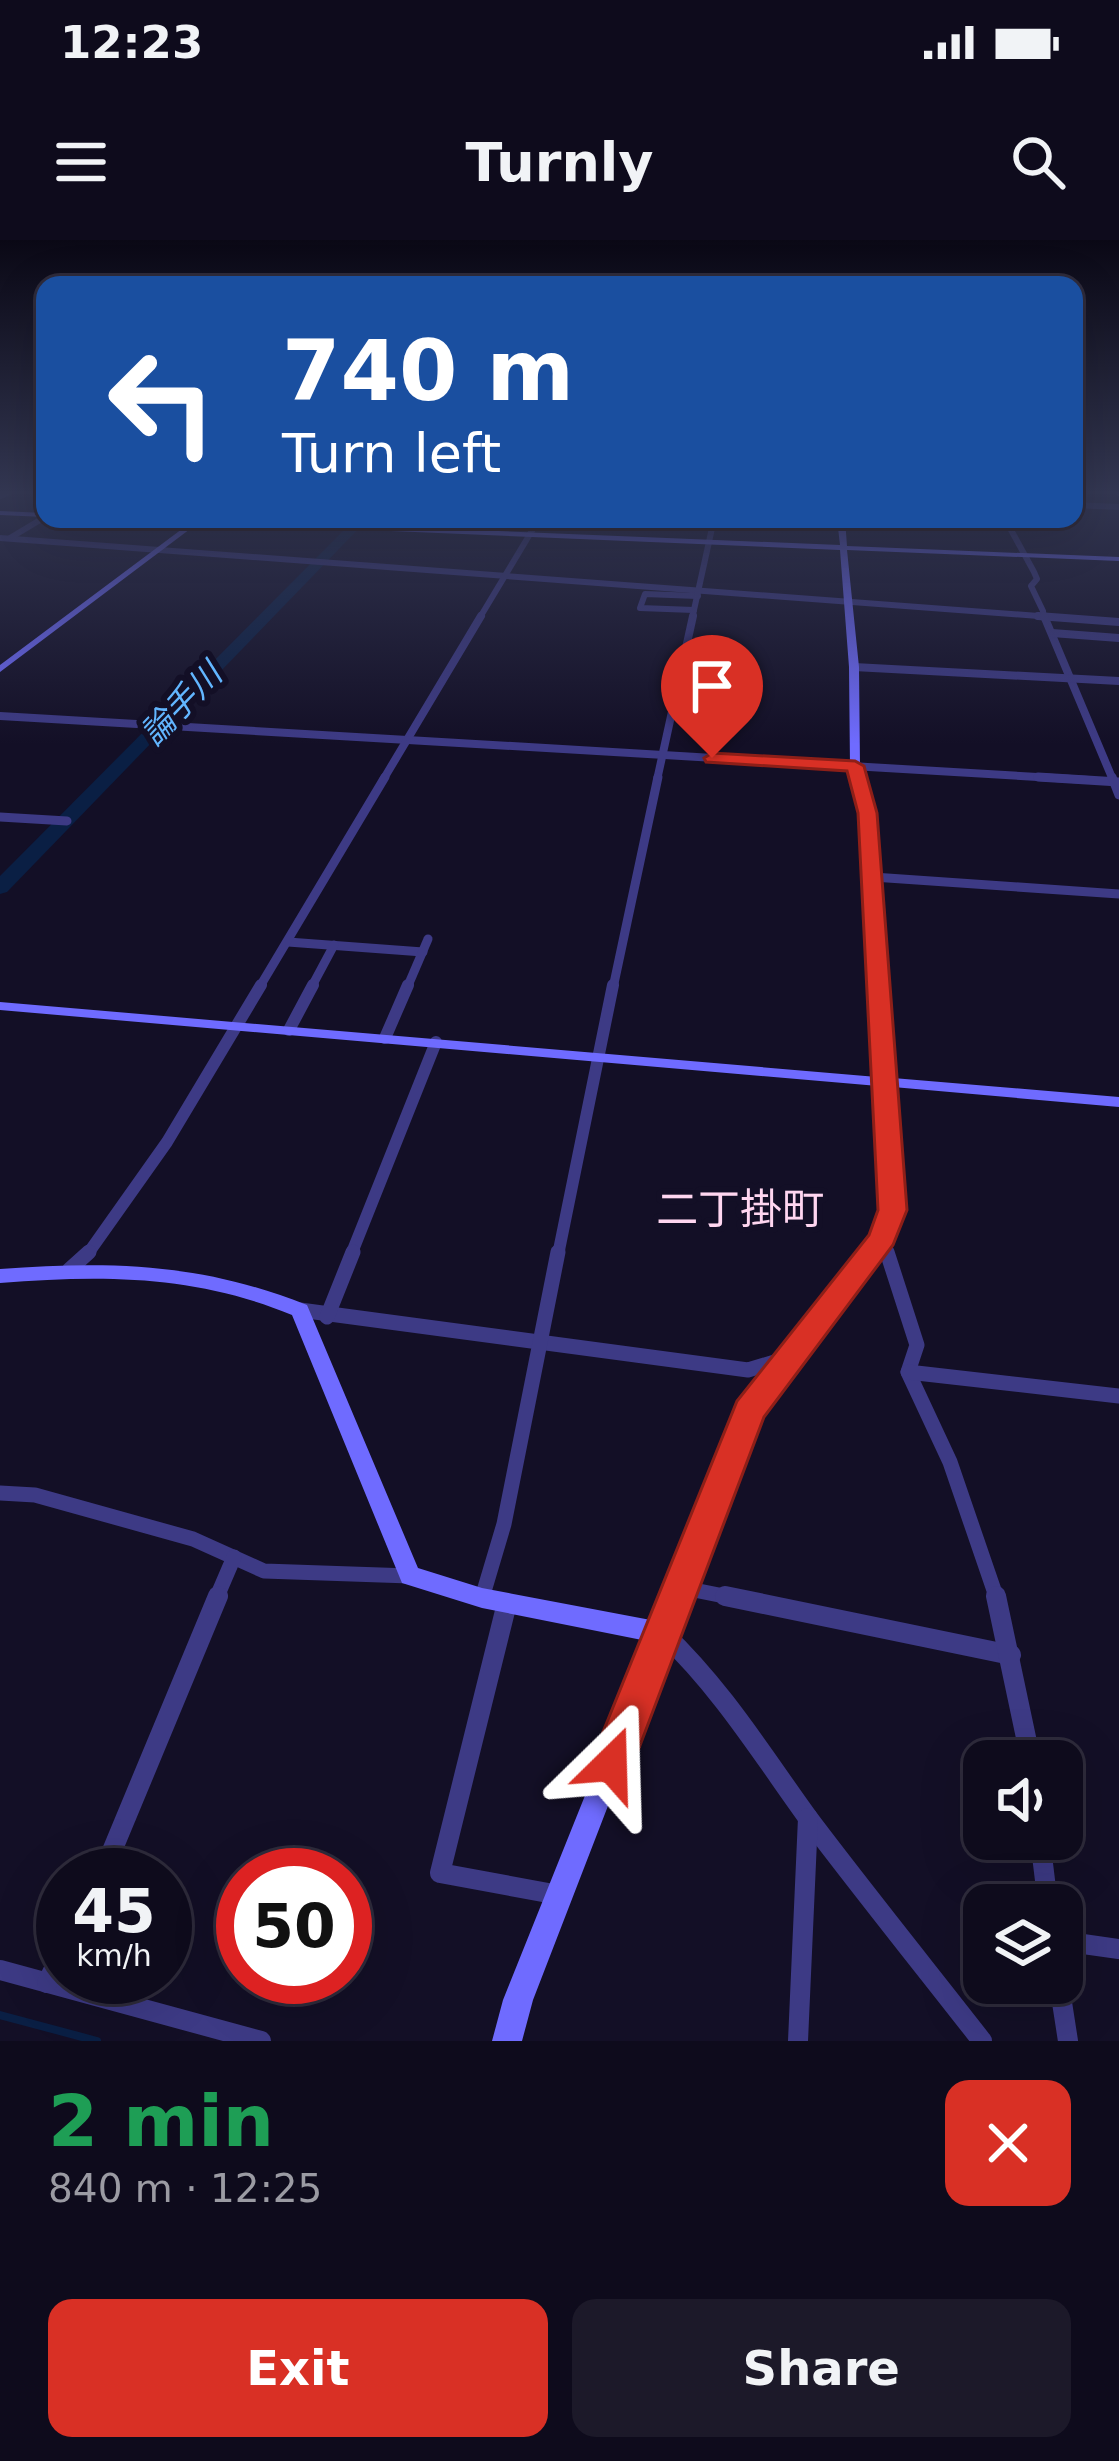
<!DOCTYPE html>
<meta charset="utf-8">
<style>
:root{--surface:#0e0b1c;--page:#1c1929;--text:#f1f3f6;--muted:#9b9ba3;--line:#2e2b3b;--accent:#d93025}
body{margin:0;font-family:"DejaVu Sans","Noto Sans JP",sans-serif;background:var(--page);color:var(--text);height:100vh;display:flex;flex-direction:column;font-size:45px;white-space:nowrap}
*{box-sizing:border-box;margin:0}
p{font-size:39px;color:var(--muted)}
.icon{flex:none;width:66px;height:66px;fill:none;stroke:currentColor;stroke-width:2;stroke-linecap:round;stroke-linejoin:round}
.map{position:relative;height:1801px;overflow:hidden}
.drawer{display:flex;flex-direction:column;background:var(--surface);flex:1}
.drawer>*{flex:none}
.guide{position:absolute;left:36px;top:36px;width:1047px;height:252px;border-radius:24px;box-shadow:0 12px 48px #0002,0 0 0 3px var(--line);background:#1a4fa0;color:#fff;overflow:hidden}
.tools{position:absolute;left:963px;top:1500px;display:grid;gap:24px}
.tools a{display:grid;place-items:center;width:120px;height:120px;border-radius:24px;background:var(--surface);box-shadow:0 12px 48px #0002,0 0 0 3px var(--line);font-size:60px}
.speed{position:absolute;left:36px;top:1608px;display:flex;gap:24px;font-size:60px;font-weight:700;text-align:center}
.speed>*{display:grid;place-content:center;width:156px;height:156px;border-radius:50%;background:var(--surface);box-shadow:0 12px 48px #0002,0 0 0 3px var(--line);line-height:1}
.speed small{font-size:30px;font-weight:400}
.speed .limit{border:18px solid #d22;background:#fff;color:#111}
.pin{position:absolute;display:grid;place-items:center;width:102px;height:102px;color:#fff;margin:-123px -51px;border-radius:50% 50% 50% 0;rotate:-45deg;box-shadow:0 0 12px #0007}
.pin .icon{rotate:45deg}
.me{position:absolute;width:132px;margin:-66px;rotate:22deg;stroke-linejoin:round;filter:drop-shadow(0 0 9px #0008)}
.turn{display:flex;align-items:center;gap:42px;height:252px;padding:0 48px;font-size:54px}
.turn .icon{width:156px;height:156px;stroke-width:2.5}
.turn b{display:block;font-size:84px;line-height:102px}
.round{display:grid;place-items:center;flex:none;width:126px;height:126px;border-radius:24px;background:var(--page)}
.overview{display:flex;align-items:center;justify-content:space-between;height:204px;padding:0 48px}
h1{font-size:72px;font-weight:700;line-height:90px;color:#1e9e55}
.cta{display:flex;gap:24px;margin-top:auto;padding:24px 48px}
.cta a{flex:1;height:138px;border-radius:24px;background:var(--accent);color:#fff;font-size:48px;font-weight:700;line-height:138px;text-align:center}
.cta a+a{background:var(--page);color:var(--text)}
.status{display:flex;justify-content:space-between;align-items:center;height:84px;padding:0 60px;background:var(--surface);direction:ltr}
.status svg{height:33px;fill:currentColor}
header{display:flex;justify-content:space-between;align-items:center;height:156px;padding:0 48px;background:var(--surface);font-size:54px;font-weight:700}
.map>svg:first-child{display:block}
</style>
<div class="status"><b>12:23</b><svg viewBox="0 0 49 12"><path d="M0 12V9h3v3zM5 12V6h3v6zM10 12V3h3v9zM15 12V0h3v12zM26 1h20v11H26zM47 4h2v5h-2z"/></svg></div>
<header><svg class="icon" aria-label="menu" viewBox="0 0 24 24"><path d="M4 6h16M4 12h16M4 18h16"/></svg>Turnly<svg class="icon" aria-label="search" viewBox="0 0 24 24"><circle cx="10" cy="10" r="6"/><path d="M15 15l6 6"/></svg></header>
<div class="map">
<svg width="1119" height="1801" viewBox="0 0 1119 1801">
<rect width="100%" height="100%" fill="#130f26"/>
<g fill="none" stroke-linecap="round" stroke-linejoin="round">
<polyline stroke="#0a1f44" stroke-width="8" points="0,1775 97,1801"/>
<polygon fill="#0a1f44" fill-rule="evenodd" points="355,279 368,279 7,652 0,654 0,636"/>
<g stroke="#3d3a85" stroke-width="6">
<polyline points="0,256 10,252"/>
<polyline points="1074,265 1119,267"/>
<polyline points="1005,279 1034,332 1037,339 1031,346 1043,371"/>
<polyline points="0,298 1078,379"/>
<polyline points="10,298 45,277"/>
<polyline points="694,370 640,368 645,354 698,356"/>
<polyline points="1043,374 1045,379"/>
<polyline points="479,379 539,279"/>
<polyline points="692,379 714,279"/>
</g>
<g stroke="#3d3a85" stroke-width="8">
<polyline points="1038,376 1119,382"/>
<polyline points="1044,376 1113,540"/>
<polyline points="1052,393 1119,398"/>
<polyline points="854,427 1119,441"/>
<polyline points="0,476 1089,540"/>
<polyline points="383,540 481,376"/>
<polyline points="657,540 693,376"/>
</g>
<g stroke="#3d3a85" stroke-width="9">
<polyline points="1038,537 1119,542"/>
<polyline points="1112,537 1119,555"/>
<polyline points="0,577 67,581"/>
<polyline points="873,637 1119,654"/>
<polyline points="288,702 423,712"/>
<polyline points="259,748 385,537"/>
<polyline points="311,748 334,705"/>
<polyline points="407,748 428,699"/>
<polyline points="613,748 658,537"/>
</g>
<g stroke="#3d3a85" stroke-width="12">
<polyline points="289,790 313,745"/>
<polyline points="385,798 408,745"/>
<polyline points="882,998 888,1015"/>
<polyline points="87,1015 167,902 261,745"/>
<polyline points="351,1015 436,802"/>
<polyline points="558,1015 613,745"/>
</g>
<g stroke="#3d3a85" stroke-width="15">
<polyline points="887,1012 917,1105 908,1132 950,1222 997,1359"/>
<polyline points="69,1030 89,1012"/>
<polyline points="300,1070 748,1130 788,1118"/>
<polyline points="327,1077 353,1012"/>
<polyline points="908,1132 1119,1156"/>
<polyline points="0,1253 35,1255 193,1299 264,1331 410,1336"/>
<polyline points="679,1347 739,1359"/>
<polyline points="482,1358 504,1284 558,1012"/>
<polyline points="216,1359 234,1317"/>
</g>
<g stroke="#3d3a85" stroke-width="20">
<polyline points="725,1356 1011,1415"/>
<polyline points="996,1356 1031,1521"/>
<polyline points="507,1363 440,1633 559,1655"/>
<path d="M663,1393C723,1450 763,1516 811,1582C867,1656 925,1728 982,1801"/>
<polyline points="1040,1599 1048,1665"/>
<polyline points="102,1635 218,1356"/>
<polyline points="1062,1701 1119,1709"/>
<polyline points="0,1730 261,1801"/>
<polyline points="47,1743 63,1711"/>
<polyline points="1059,1743 1068,1801"/>
<polyline points="798,1801 808,1578"/>
</g>
<g fill="#6f6bff" fill-rule="evenodd">
<polygon points="1115,252 1119,252 1119,256 1117,255"/>
<polygon points="0,271 45,273 45,277 0,275"/>
<path d="M147,279H202L840,305L837,279H845L847,306L1119,317V321L847,310L859,427L860,526L874,573L893,838L1119,857V867L893,847L902,970L891,998L759,1175L533,1760L522,1801H492L503,1760L647,1401L482,1368L402,1343L292,1075C195,1035 104,1035 0,1043V1029C112,1021 201,1023 307,1065L418,1328L482,1348L656,1381L743,1165L874,996L884,970L878,846L0,770V762L877,837L862,573L850,526L849,427L840,310L198,283L0,432V425L190,283Z"/>
</g>
</g>
<linearGradient id="sky" x2="0" y2="1"><stop stop-color="#0a0815"/><stop offset="0.5" stop-color="#333752"/><stop offset="1" stop-color="#333752" stop-opacity="0"/></linearGradient>
<rect width="1119" height="504" fill="url(#sky)"/>
<polygon fill="#d93025" stroke="#8d1f18" stroke-width="3" points="712,513 855,521 864,526 877,573 907,970 893,1005 764,1177 633,1524 627,1539 611,1545 596,1539 590,1524 737,1161 869,995 878,970 858,573 847,531 706,522 704,518"/>
<g text-anchor="middle" dominant-baseline="central" stroke-width="12" stroke-linejoin="round" paint-order="stroke">
<g font-size="33" font-style="italic" fill="#62b6ff" stroke="#130f26">
<text transform="translate(181 464) rotate(-46)">論手川</text>
</g>
<g font-size="42" fill="#ffd6f0" stroke="#130f26">
<text x="740" y="969">二丁掛町</text>
</g>
</g>
</svg>
<div class="tools">
<a><svg class="icon" aria-label="sound" viewBox="0 0 24 24"><path d="M4 9h4l5-4v14l-5-4H4zM17 9q2 3 0 6"/></svg></a>
<a><svg class="icon" aria-label="layers" viewBox="0 0 24 24"><path d="M12 4l9 5-9 5-9-5zM3 14l9 5 9-5"/></svg></a>
</div>
<div class="speed"><div>45<small>km/h</small></div><div class="limit">50</div></div>
<div class="pin" style="left:712px;top:518px;background:#d93025"><svg class="icon" aria-label="arrive" viewBox="0 0 24 24"><path d="M6 21V4h12l-3 4 3 4H6"/></svg></div>
<svg class="me" style="left:611px;top:1524px" viewBox="-20 -20 40 40"><path d="M0-17L14 15 0 8-14 15z" fill="#d93025" stroke="#fff" stroke-width="4"/></svg>
<div class="guide">
<div class="turn"><svg class="icon" aria-label="left" viewBox="0 0 24 24"><path d="M17 20v-9H6M10 6l-5 5 5 5"/></svg><div><b>740 m</b>Turn left</div></div>
</div>
</div>
<section class="drawer">
<div class="overview"><div><h1>2 min</h1><p>840 m · 12:25</p></div><a class="round" style="background:#d93025;color:#fff"><svg class="icon" aria-label="close" viewBox="0 0 24 24"><path d="M6 6l12 12M18 6L6 18"/></svg></a></div>
<div class="cta"><a>Exit</a><a>Share</a></div>
</section>
